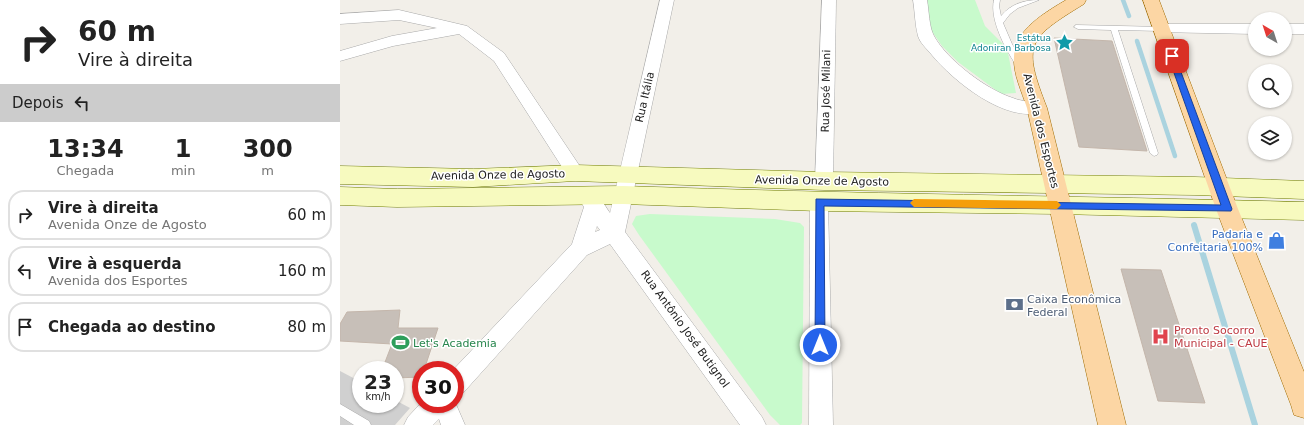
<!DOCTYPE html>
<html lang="pt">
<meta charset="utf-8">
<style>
:root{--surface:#fff;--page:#f6f6f6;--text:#222;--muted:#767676;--line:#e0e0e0}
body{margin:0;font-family:"DejaVu Sans",sans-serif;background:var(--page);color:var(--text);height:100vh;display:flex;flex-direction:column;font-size:15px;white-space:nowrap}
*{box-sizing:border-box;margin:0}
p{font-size:13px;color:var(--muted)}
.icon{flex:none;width:22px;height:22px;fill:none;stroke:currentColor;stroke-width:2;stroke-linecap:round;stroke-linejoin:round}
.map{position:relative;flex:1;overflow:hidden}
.drawer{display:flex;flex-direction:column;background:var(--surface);width:340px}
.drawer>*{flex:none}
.guide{background:#fff;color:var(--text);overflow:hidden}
.needle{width:26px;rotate:321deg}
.fabs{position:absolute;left:908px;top:12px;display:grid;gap:8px}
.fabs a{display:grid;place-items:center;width:44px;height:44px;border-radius:50%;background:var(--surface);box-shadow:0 1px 3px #0004;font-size:20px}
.speed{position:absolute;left:12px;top:361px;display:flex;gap:8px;font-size:20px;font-weight:700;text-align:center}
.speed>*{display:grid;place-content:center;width:52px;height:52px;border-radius:50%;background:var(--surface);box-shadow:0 1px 3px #0004;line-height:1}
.speed small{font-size:10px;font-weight:400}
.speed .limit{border:6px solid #d22;background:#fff;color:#111}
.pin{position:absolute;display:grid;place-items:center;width:34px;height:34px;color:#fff;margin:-17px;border-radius:8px;box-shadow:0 2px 6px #0006}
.me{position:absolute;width:44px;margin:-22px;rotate:0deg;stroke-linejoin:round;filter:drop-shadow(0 0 3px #0008)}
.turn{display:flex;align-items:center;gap:14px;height:84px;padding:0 12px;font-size:18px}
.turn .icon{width:52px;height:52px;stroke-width:2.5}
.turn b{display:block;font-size:28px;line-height:34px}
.then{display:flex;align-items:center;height:38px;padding:0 12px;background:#0003;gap:8px;font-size:15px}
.eta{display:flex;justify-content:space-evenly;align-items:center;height:68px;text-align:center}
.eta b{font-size:24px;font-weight:700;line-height:28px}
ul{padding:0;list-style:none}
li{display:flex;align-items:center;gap:12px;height:50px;margin:0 8px 6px;padding:0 4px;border:2px solid var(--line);border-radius:16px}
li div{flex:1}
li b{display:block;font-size:15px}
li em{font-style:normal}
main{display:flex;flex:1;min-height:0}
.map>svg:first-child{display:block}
</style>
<main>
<section class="drawer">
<div class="guide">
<div class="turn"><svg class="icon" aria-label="right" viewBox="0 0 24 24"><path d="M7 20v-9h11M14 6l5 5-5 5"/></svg><div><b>60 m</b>Vire à direita</div></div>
<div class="then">Depois<svg class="icon" aria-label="left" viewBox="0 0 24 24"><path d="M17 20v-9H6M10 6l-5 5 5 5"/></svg></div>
</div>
<div class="eta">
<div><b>13:34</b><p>Chegada</p></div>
<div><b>1</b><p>min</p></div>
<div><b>300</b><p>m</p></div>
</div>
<ul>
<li><svg class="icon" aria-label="right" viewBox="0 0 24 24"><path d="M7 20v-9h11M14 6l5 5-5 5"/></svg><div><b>Vire à direita</b><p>Avenida Onze de Agosto</p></div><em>60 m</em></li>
<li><svg class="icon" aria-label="left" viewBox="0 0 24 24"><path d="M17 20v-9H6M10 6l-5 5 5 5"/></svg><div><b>Vire à esquerda</b><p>Avenida dos Esportes</p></div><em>160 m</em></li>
<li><svg class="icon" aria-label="arrive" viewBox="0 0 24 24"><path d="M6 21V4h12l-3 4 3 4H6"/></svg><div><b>Chegada ao destino</b></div><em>80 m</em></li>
</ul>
</section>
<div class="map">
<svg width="964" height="425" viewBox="0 0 964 425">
<rect width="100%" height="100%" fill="#f2efe9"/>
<polygon fill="#d0d0d0" points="0,371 21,382 21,404 55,404 55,400 70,408 55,425 0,425"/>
<g fill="#c8facc">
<polygon points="585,0 635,0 645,26 667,48 676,93 661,94 618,62 602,46 591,30"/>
<polygon points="310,214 435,219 460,223 464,227 462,423 460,425 440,425 430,415 299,235 292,224 296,216"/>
</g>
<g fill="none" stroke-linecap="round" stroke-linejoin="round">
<g stroke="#aad3df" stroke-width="4.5">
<polyline points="783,0 789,16"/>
<polyline points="797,41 835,156"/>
</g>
<polyline stroke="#aad3df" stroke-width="6" points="854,225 915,425"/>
</g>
<g fill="#c7bfb8" stroke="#c4b6ab">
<polygon points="714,38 772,41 807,151 739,147"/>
<polygon points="781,269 821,270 865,403 818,401"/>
<polygon points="60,310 58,328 98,328 84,370 81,370 81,377 55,378 55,370 42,370 52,344 0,341 0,324 7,312"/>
</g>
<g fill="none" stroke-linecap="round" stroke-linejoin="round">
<defs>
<g id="service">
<path d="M654,0H660L659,6L661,16C671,4 684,0 699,0L678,8L670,14L663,23L672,44L685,66L684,68H678C667,52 649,20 654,0Z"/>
<polygon points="736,25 823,27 825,29 821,31 778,30 818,153 817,155 814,156 810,153 771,30 738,29 734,27"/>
<polygon points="0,404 29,421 31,425 14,425 0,416"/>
</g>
<g id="minor">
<path d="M320,0H334L285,232L422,417L426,425H400L270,244L247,255L123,393L115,396V370H113L232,244L244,207L237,195L239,190C255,184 262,202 270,213ZM257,226L260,230L255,232Z"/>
<polygon points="482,0 496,0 493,181 490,186 484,188 478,186 475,181"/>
<path d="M573,0H587C589,11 589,27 594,36C607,60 647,90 673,98C682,102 693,101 703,104L705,108L703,112C666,124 613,81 591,54C587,49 580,43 578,36C575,25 575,12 573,0Z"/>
<polygon points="59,10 127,26 164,53 241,168 244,173 241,178 235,180 229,178 154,61 119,34 53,46 0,61 0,51 52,36 97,28 59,20 0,24 0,14"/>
<polygon points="821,24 915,24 915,34 816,32 814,29 816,26"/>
<rect x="945" y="24" width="19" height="10"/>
<polygon points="479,194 486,196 488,202 493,425 469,425 470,202 472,196"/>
<polygon points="115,402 125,425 101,425 99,419 93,425 64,425 68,417 81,403 115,404"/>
</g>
<g id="secondary">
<polygon points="235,165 484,172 855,177 964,181 964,199 855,195 484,190 235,181 133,187 0,184 0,166 133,169"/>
<path d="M283,186C510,194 737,196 964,202V220L719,214L479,211L283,204L57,207L0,205V187L57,189Z"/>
</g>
<g id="primary">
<path d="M726,0H746L744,4C687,39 682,44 707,108L786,425H758L687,108C682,92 673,74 674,57C674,30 706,12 726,0Z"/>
<polygon points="803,0 819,0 898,209 964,372 964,418 954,415 951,405 876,209"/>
</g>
</defs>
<use href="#service" stroke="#a9a9a9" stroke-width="1"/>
<use href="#minor" stroke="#a9a9a9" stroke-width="1"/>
<use href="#secondary" stroke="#707d05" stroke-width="1"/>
<use href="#primary" stroke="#a06b00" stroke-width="1"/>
<use href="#service" fill="#fff" fill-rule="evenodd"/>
<use href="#minor" fill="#fff" fill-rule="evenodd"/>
<use href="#secondary" fill="#f7fabf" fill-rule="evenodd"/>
<use href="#primary" fill="#fcd6a4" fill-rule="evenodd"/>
</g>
<polygon fill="#2563eb" stroke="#184099" points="832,53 835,56 892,209 891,211 484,206 485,345 484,349 480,350 476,349 475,345 476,199 881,205 828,56"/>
<polygon fill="#f59e0b" points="574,199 717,201 721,205 717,209 574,207 570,203"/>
<defs>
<symbol id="sight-bare" viewBox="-9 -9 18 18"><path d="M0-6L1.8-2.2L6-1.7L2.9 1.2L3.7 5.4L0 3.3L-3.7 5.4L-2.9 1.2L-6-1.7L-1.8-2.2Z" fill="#0f9aa8" stroke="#fff" stroke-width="2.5" paint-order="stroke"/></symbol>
<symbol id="shop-bare" viewBox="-9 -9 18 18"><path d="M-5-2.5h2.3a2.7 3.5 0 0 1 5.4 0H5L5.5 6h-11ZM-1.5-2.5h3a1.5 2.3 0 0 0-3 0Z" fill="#3f7fe0" stroke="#fff" stroke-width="2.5" paint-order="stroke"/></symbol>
<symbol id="bank-bare" viewBox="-9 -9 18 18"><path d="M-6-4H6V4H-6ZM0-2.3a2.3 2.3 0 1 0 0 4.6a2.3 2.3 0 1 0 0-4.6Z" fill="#5c6f8a" stroke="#fff" stroke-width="2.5" paint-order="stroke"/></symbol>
<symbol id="hospital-bare" viewBox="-9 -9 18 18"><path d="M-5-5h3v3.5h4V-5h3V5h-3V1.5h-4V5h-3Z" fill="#e0444e" stroke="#fff" stroke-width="2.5" paint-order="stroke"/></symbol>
<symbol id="stadium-bare" viewBox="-9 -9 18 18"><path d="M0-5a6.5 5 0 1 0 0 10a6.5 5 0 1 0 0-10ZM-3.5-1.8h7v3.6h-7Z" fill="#2e9e5b" stroke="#fff" stroke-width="2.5" paint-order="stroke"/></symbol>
</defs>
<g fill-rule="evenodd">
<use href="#sight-bare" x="712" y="30" width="25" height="25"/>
<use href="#shop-bare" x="924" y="228" width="25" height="25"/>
<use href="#bank-bare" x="662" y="292" width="25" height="25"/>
<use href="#hospital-bare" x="808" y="324" width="25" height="25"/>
<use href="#stadium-bare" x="48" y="330" width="25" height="25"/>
</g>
<g text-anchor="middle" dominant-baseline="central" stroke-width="3" stroke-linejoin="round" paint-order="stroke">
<g font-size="9" fill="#0d838f" stroke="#fff" text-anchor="end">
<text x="711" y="38">Estátua<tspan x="711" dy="10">Adoniran Barbosa</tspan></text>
</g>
<g font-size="11" fill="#222" stroke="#fff">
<text transform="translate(486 91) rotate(-89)">Rua José Milani</text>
<text transform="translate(305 97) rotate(-77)">Rua Itália</text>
<text transform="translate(701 131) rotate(76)">Avenida dos Esportes</text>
<text transform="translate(158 175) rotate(-1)">Avenida Onze de Agosto</text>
<text transform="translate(482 181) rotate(1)">Avenida Onze de Agosto</text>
<text transform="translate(345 329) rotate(54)">Rua Antônio José Butignol</text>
</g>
<g font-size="11" fill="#366cbe" stroke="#fff" text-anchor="end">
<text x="923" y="234">Padaria e<tspan x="923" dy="13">Confeitaria 100%</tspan></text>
</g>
<g font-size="11" fill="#4e5e75" stroke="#fff" text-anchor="start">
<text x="687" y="299">Caixa Econômica<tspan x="687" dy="13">Federal</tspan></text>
</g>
<g font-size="11" fill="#be3a42" stroke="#fff" text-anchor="start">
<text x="834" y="330">Pronto Socorro<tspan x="834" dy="13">Municipal - CAUE</tspan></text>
</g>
<g font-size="11" fill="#27864d" stroke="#fff" text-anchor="start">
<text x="73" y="343">Let's Academia</text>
</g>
</g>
</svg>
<div class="fabs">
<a><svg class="needle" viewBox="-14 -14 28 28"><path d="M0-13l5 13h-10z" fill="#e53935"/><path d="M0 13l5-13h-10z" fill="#767676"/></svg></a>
<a><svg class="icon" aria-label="search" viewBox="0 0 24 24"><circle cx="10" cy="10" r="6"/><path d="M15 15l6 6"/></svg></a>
<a><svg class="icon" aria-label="layers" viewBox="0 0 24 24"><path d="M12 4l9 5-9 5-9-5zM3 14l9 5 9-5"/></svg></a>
</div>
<div class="speed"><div>23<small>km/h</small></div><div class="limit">30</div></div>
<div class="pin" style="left:832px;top:56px;background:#d93025"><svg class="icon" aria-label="arrive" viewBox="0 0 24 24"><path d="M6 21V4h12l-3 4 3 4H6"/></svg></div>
<svg class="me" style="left:480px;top:345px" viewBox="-20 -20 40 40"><circle r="17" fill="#2563eb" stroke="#fff" stroke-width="3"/><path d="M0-11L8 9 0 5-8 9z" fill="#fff"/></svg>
</div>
</main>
